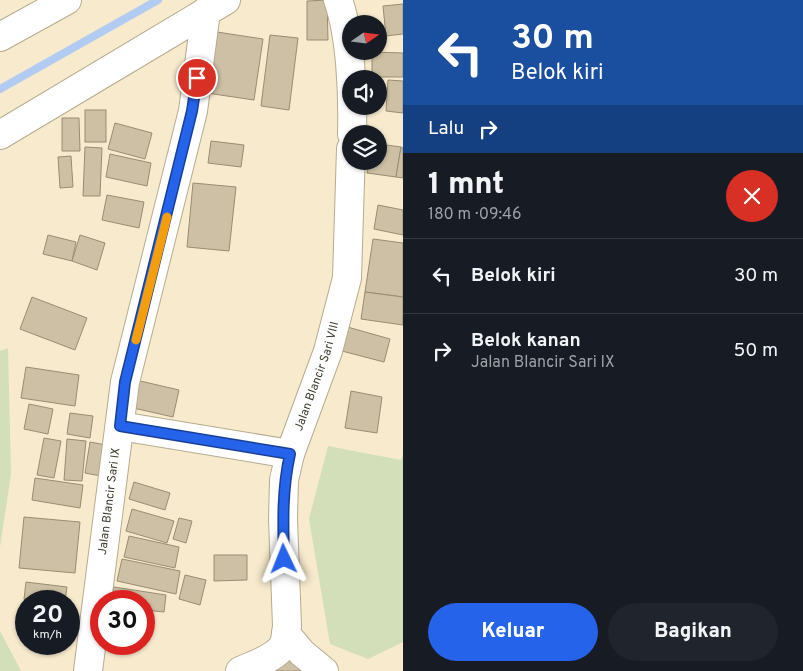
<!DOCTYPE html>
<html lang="id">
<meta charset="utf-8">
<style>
:root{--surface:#171b24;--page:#20242c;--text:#f1f3f6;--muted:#9ea1a6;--line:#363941;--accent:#2563eb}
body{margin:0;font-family:Overpass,sans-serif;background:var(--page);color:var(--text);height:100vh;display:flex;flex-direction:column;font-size:19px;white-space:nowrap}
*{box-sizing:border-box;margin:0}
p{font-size:16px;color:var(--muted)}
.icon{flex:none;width:28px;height:28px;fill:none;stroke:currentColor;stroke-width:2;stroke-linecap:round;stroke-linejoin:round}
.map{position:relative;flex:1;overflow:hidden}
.details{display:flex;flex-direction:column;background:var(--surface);width:400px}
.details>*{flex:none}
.guide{background:#1a4fa0;color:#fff;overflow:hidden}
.needle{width:32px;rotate:76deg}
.controls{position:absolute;left:342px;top:15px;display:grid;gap:10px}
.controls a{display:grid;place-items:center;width:45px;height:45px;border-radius:50%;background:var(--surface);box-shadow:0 1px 4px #0004;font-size:25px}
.speed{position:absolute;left:15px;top:590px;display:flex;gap:10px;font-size:25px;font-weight:700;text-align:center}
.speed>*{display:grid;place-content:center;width:65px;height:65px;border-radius:50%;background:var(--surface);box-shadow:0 1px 4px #0004;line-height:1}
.speed small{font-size:12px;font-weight:400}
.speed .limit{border:8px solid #d22;background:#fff;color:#111}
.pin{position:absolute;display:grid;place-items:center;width:42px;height:42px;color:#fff;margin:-21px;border:2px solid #fff;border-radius:50%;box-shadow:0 1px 5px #0007}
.me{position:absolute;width:55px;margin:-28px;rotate:358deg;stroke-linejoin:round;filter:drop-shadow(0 0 4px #0008)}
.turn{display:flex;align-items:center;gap:18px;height:105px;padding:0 25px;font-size:22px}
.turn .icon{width:65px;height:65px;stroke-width:2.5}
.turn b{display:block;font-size:35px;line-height:42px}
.then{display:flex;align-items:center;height:48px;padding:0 25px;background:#0003;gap:10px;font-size:19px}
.round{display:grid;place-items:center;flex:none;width:52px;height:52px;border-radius:26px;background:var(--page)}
.headline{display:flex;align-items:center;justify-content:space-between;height:85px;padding:0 25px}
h1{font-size:30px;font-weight:800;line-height:38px}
.button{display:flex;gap:10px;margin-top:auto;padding:10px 25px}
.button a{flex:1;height:58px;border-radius:30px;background:var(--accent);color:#fff;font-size:20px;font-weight:800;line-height:58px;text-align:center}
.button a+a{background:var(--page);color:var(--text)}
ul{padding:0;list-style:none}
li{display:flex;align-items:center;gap:15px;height:75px;padding:0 25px;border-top:1px solid var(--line)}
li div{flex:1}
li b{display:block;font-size:19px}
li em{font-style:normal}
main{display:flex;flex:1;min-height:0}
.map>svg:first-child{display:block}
</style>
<main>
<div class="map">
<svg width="403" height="671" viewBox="0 0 403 671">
<rect width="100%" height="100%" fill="#f7eacd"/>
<g fill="#d2dfb8">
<polygon points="8,348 11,474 0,547 0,351"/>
<polygon points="328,446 401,460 403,454 403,642 368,659 330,644 309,519"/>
<polygon points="0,631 21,671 0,671"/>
</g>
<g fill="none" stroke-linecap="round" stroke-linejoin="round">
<polyline stroke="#b1cbf2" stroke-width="8" points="0,89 158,0"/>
</g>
<g fill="#cdc0a4" stroke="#998c72">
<polygon points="327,0 328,40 307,40 307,1"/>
<polygon points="403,4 403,34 386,36 383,6"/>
<polygon points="217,32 263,39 254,100 207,93"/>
<polygon points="270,35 298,38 289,110 261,106"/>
<polygon points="372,52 403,53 403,77 372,77"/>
<polygon points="388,80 403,81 403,113 386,111"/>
<rect x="85" y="110" width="21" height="32"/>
<polygon points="62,118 79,118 80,151 62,151"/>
<polygon points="115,123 152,133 145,159 108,149"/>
<polygon points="211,141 244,145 241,167 208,163"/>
<polygon points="379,144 401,147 396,177 367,173 369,161 379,161"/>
<polygon points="85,147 102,148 100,196 83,196"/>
<polygon points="401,147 403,148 403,178 396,177"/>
<polygon points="110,154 151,163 147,186 106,177"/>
<polygon points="71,156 73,187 60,188 58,157"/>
<polygon points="193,183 236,187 229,251 187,247"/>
<polygon points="107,195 144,202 139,228 102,220"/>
<polygon points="378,205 403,210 403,235 374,229"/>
<polygon points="48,235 76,242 72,261 43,254"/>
<polygon points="80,235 105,243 97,270 72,261"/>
<polygon points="373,239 403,243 403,297 365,292"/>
<polygon points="365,292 403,297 403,325 361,319"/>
<polygon points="32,297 87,318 75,350 20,329"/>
<polygon points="344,326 390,339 384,362 338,350"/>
<polygon points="26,367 79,375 75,406 21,398"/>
<polygon points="136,380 179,390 173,417 129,407"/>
<polygon points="351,391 382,397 377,433 345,428"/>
<polygon points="29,404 53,409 48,434 24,429"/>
<polygon points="70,413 93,416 90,438 67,434"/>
<polygon points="44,438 61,441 54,478 37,475"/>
<polygon points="67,439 86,441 82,481 64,480"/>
<polygon points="90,442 106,445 101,476 85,473"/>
<polygon points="35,478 83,485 80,508 32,500"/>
<polygon points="134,482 170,493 165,510 129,499"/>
<polygon points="132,509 174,521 167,543 126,531"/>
<polygon points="24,517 80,522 75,573 19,568"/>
<polygon points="179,518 192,521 186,543 173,539"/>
<polygon points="129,536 179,547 175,568 124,557"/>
<polygon points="214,555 247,555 247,580 214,581"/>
<polygon points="122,559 180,571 176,594 117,581"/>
<polygon points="185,575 206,580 200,605 179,599"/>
<polygon points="26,582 67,587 65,601 24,599"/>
<polygon points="114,587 166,595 164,612 144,610 144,601 112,601"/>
<polygon points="287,652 300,671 259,671"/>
</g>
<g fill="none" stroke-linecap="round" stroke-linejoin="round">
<defs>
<g id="minor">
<path d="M338,0C351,36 353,95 352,134"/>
<polyline points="0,37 67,0"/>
<polyline points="0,135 226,0"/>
<polyline points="120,426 290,454"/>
<polyline points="286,634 302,653 324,671"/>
<path id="s1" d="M88,671L125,382L193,111L206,11"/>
<path id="s2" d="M240,671C253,665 274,659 283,646C286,640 286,632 287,626L283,519L284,480L290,454L328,351L347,278L351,149"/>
</g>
</defs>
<use href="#minor" stroke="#b7ab8f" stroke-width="30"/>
<use href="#minor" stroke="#fff" stroke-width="28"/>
</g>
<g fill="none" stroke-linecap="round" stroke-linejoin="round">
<defs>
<path id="route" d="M197,78L192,111L125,382L120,426L290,454C282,490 283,522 284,559"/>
</defs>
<use href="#route" stroke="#184099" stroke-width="12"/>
<use href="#route" stroke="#2563eb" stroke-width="9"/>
<polyline stroke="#f59e0b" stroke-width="9" points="136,340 167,217"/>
</g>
<g text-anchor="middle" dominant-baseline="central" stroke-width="5" stroke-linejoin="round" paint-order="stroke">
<g font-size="12" fill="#403b2f" stroke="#fdf8ed">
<text stroke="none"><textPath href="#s2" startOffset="326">Jalan Blancir Sari VIII</textPath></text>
<text stroke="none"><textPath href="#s1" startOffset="171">Jalan Blancir Sari IX</textPath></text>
</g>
</g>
</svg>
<div class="controls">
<a><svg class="needle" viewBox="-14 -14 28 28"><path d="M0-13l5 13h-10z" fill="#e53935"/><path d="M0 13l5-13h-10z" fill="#9ea1a6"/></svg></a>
<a><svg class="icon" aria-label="sound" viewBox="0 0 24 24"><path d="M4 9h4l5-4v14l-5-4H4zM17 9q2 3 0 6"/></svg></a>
<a><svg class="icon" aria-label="layers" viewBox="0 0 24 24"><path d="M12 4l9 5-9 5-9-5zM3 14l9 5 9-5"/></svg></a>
</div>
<div class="speed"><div>20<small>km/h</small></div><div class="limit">30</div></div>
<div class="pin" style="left:197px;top:78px;background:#d93025"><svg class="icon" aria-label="arrive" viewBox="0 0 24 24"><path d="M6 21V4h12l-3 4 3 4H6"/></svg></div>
<svg class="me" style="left:284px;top:559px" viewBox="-20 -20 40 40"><path d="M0-17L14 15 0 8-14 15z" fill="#2563eb" stroke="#fff" stroke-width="4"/></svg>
</div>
<section class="details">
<div class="guide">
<div class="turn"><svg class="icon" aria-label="left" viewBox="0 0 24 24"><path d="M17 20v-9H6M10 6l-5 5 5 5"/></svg><div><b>30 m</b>Belok kiri</div></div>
<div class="then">Lalu<svg class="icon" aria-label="right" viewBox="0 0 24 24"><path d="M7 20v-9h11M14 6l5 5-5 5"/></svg></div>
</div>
<div class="headline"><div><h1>1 mnt</h1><p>180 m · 09:46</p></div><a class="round" style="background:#d93025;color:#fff"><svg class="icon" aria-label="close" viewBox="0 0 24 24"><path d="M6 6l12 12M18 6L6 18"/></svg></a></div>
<ul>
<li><svg class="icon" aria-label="left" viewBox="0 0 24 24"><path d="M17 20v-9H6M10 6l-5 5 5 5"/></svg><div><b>Belok kiri</b></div><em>30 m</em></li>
<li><svg class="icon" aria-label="right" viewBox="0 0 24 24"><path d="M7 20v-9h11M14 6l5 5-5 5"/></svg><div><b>Belok kanan</b><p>Jalan Blancir Sari IX</p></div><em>50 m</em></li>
</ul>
<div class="button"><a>Keluar</a><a>Bagikan</a></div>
</section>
</main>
